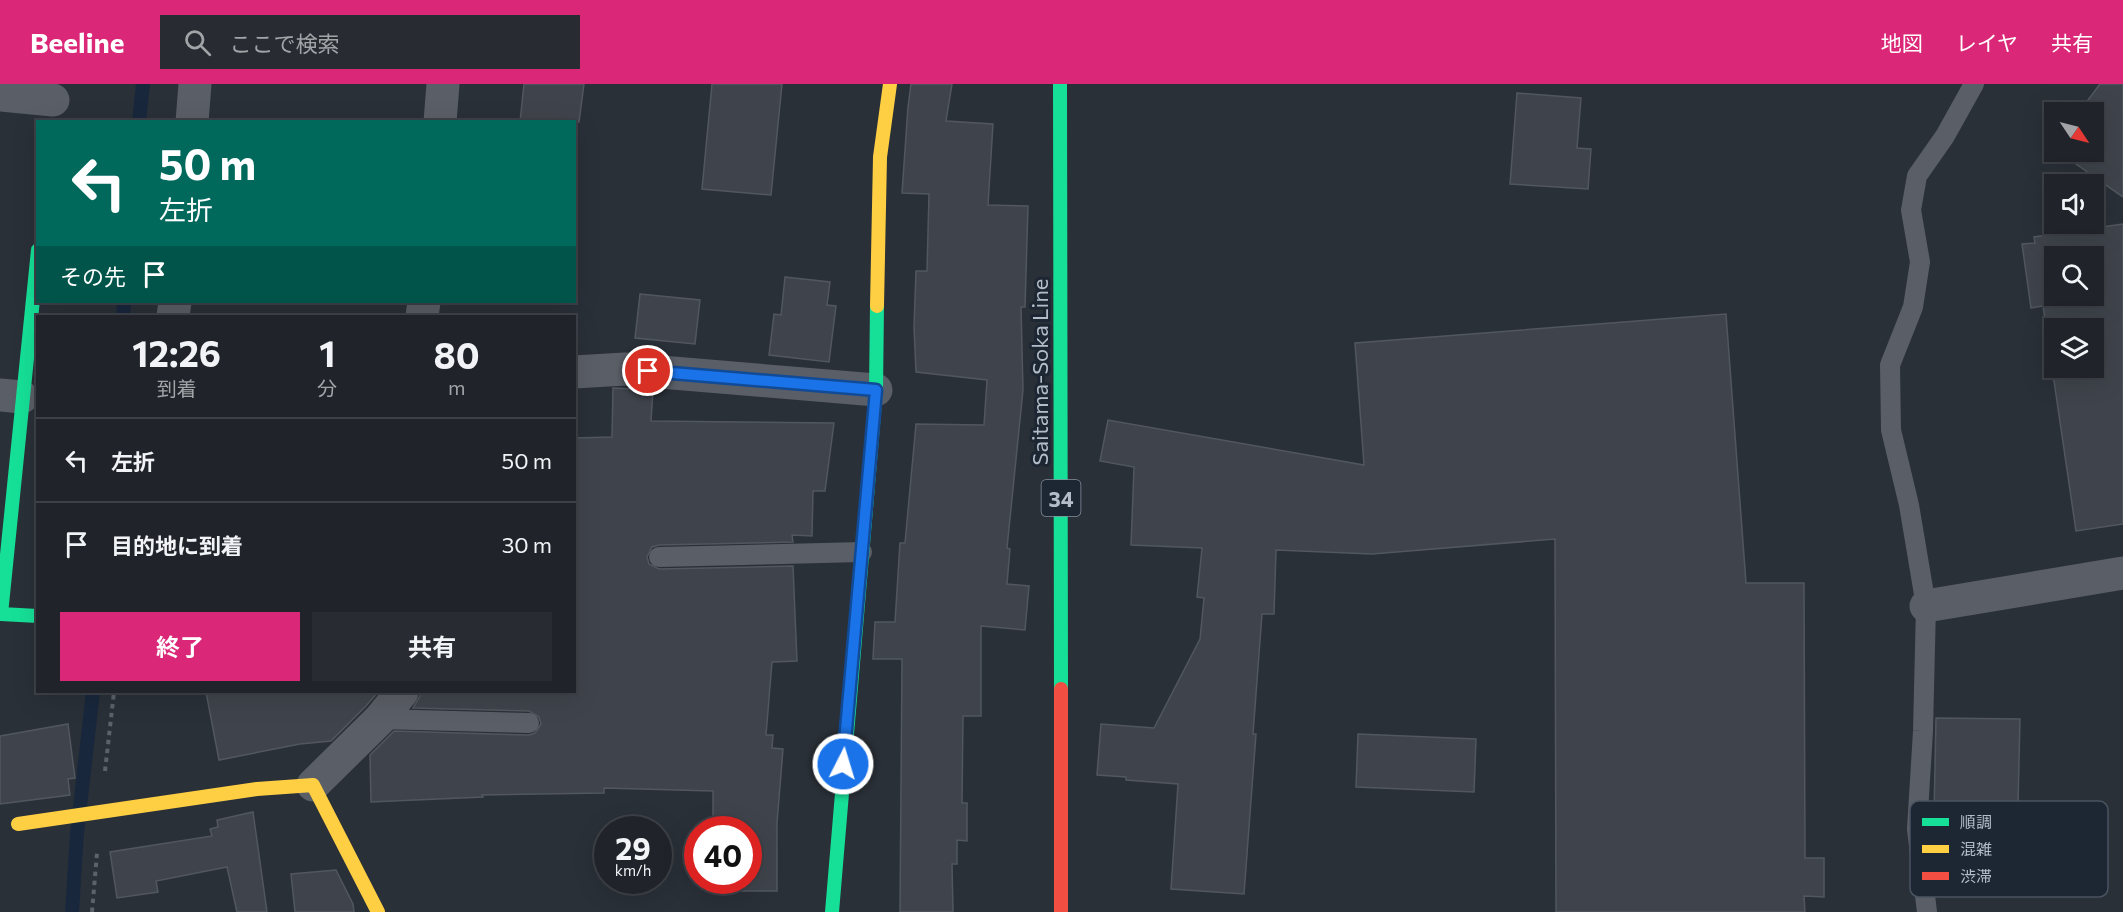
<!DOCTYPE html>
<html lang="ja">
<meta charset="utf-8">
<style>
:root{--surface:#20242a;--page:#282c32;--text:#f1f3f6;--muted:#a2a4a8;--line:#3d4147;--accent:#db2777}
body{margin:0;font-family:Commissioner,"Noto Sans JP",sans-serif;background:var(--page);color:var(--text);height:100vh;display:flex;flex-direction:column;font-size:22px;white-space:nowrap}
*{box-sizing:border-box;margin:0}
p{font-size:20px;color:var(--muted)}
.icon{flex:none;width:33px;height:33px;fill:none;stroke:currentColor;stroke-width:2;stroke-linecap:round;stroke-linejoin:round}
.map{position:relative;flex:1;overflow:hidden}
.sheet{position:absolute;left:36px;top:231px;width:540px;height:378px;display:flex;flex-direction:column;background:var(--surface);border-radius:0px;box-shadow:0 6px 24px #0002,0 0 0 2px var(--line)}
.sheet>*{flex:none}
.banner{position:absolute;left:36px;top:36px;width:540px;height:183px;border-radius:0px;box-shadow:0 6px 24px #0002,0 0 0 2px var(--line);background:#00695c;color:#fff;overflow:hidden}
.needle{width:39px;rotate:125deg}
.buttons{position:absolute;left:2044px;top:18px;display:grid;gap:12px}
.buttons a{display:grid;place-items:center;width:60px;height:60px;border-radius:0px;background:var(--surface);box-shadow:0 6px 24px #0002,0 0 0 2px var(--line);font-size:30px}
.speed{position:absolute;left:594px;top:732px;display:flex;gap:12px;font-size:30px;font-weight:700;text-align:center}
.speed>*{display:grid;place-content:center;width:78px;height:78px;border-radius:50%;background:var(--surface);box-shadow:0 6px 24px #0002,0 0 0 2px var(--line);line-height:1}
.speed small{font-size:15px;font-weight:400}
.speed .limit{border:9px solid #d22;background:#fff;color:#111}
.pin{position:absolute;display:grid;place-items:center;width:51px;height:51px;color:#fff;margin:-26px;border:3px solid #fff;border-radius:50%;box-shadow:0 2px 6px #0007}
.me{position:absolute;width:66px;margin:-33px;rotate:5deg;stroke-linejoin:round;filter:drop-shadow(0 0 4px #0008)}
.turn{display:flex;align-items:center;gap:21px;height:126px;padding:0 24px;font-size:27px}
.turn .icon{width:78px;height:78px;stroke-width:2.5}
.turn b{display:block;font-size:42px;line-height:51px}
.then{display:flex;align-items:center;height:57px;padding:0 24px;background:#0003;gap:12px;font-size:22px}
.eta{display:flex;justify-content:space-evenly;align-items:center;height:102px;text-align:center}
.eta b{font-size:36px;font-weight:700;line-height:42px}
.cta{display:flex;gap:12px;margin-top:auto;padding:12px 24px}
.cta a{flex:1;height:69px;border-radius:0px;background:var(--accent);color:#fff;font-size:24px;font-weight:700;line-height:69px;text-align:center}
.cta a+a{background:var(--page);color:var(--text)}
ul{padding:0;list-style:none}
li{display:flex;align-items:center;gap:18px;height:84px;padding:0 24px;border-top:2px solid var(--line)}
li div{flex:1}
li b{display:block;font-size:22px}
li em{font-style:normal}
header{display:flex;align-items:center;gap:36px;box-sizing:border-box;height:84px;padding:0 30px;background:var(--accent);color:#fff}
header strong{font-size:28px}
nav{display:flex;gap:33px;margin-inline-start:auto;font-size:21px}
.search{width:420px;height:54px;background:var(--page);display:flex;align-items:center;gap:15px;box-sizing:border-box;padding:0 21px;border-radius:0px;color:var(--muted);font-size:22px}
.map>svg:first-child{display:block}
</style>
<header>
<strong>Beeline</strong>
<div class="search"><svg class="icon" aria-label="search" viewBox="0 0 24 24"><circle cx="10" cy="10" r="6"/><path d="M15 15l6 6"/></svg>ここで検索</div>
<nav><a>地図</a><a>レイヤ</a><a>共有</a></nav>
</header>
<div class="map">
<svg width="2123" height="828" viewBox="0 0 2123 828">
<rect width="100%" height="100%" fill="#2a3038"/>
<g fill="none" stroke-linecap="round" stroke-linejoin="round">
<g stroke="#19273c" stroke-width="14">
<polyline points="139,38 143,0"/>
<polyline points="123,232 124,218"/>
<polyline points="72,828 77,749 93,608"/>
</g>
</g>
<g fill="#3f444c" stroke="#52575f" stroke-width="1.5" fill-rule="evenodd">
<polygon points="524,0 584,0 579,38 520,38"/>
<polygon points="712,0 782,0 771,111 702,105"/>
<polygon points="911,0 952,0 946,37 993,40 988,121 1028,122 1025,223 1021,223 1023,306 1007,464 1010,465 1007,500 1029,502 1025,546 981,542 981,632 963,632 962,719 967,719 967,757 957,756 957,780 952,780 953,828 900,828 902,575 873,575 875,538 895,538 900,459 905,459 916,340 984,341 987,296 916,288 914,243 916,187 927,187 929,110 902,109 908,23"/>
<polygon points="2100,0 2123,0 2123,113 2059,68 2094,68 2094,28 2079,28"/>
<polygon points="1517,9 1581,14 1577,64 1591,65 1588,105 1510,100"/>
<path d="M2123,140V440L2076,447L2043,222L2031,224L2022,160L2035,159L2034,153ZM2055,172H2094V212H2055ZM2055,244H2094V284H2055Z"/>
<polygon points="785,193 830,198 827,221 836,222 829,278 769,271 774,230 781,231"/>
<polygon points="640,210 700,216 695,260 635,254"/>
<polygon points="1726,230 1746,499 1804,499 1805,774 1824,774 1824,813 1804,812 1805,828 1556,828 1555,455 1372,470 1276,466 1274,530 1262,530 1253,650 1256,650 1244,810 1171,805 1178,700 1126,696 1126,693 1097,691 1101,640 1154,644 1200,555 1204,514 1197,513 1202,464 1131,461 1134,383 1100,377 1108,336 1364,381 1355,259"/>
<polygon points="613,304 653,306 651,337 834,339 825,407 813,407 812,452 792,451 793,458 659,461 652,463 647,473 649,480 659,485 793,482 797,577 772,578 766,651 773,651 772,664 783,665 777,739 777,807 714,807 714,796 748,796 748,746 713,746 713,707 604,704 604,709 482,711 483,713 371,718 370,671 394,647 529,651 535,649 541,640 539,633 529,627 413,624 420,612 420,608 574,608 574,354 612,353"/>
<polygon points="206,608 378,608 366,622 331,657 300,660 219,676"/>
<polygon points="1936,634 2020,635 2017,764 1948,763 1948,730 1934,730"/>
<polygon points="68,640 75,694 68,695 70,711 0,720 0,652"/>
<polygon points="1358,650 1476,655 1474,708 1356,703"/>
<polygon points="253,728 267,828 237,828 227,783 156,797 158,808 117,814 110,768 212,752 210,745 218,743 217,736"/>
<polygon points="336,786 353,820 354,828 295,828 291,790"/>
</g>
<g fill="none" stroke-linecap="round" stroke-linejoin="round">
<g stroke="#5c6268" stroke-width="4" stroke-dasharray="4.5 4.5" stroke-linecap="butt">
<polyline points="105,687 114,608"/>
<polyline points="92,828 97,769"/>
</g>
<g stroke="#5a5e66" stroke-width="20">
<polyline points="659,473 862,468"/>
<polyline points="380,635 529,639"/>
<polyline points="1927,828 1917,745 1923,647 1926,522 1909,421 1891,346 1890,281 1913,223 1920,178 1911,126 1917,92 1945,52 1974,0"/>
</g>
<g stroke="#5a5e66" stroke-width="33">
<polyline points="0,11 53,16"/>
<polyline points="192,38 195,0"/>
<polyline points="440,38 443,0"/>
<polyline points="173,232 175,218"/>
<polyline points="422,232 424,218"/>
<polyline points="574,288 625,285 876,306"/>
<polyline points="0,311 22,313"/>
<polyline points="1926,522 2123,489"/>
<polyline points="313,701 380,635 402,608"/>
</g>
<g stroke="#16e098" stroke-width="14">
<polyline points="1060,0 1061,605"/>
<polyline points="38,166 1,530 38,532"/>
<polyline points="832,828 876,306 877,222"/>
</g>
<g stroke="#ffcf43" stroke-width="14">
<polyline points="877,222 880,73 890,0"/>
<polyline points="18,740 257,705 313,701 378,828"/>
</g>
<polyline stroke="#f24e42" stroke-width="14" points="1061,605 1061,828"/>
</g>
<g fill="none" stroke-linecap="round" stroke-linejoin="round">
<defs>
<polyline id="route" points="648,287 876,306 843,680"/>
</defs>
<use href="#route" stroke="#114b97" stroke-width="15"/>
<use href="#route" stroke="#1a73e8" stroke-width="10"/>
</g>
<g text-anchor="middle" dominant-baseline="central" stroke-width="6" stroke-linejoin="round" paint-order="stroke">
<rect fill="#1d2633" stroke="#878f9c" stroke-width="1.5" x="1041.5" y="396" width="39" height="36" rx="4.5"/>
<g font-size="21" font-weight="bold" fill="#b4bcc9">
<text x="1061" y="414">34</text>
</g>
<g font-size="22" fill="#b4bcc9" stroke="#1d2633">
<text transform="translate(1039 288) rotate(-90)">Saitama-Soka Line</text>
</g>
</g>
<rect x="1910" y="717" width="198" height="96" rx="9" fill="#1d2633" stroke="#4a5360" stroke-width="1.5"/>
<rect x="1922" y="734" width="27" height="8" fill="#16e098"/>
<rect x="1922" y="761" width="27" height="8" fill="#ffcf43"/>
<rect x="1922" y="788" width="27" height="8" fill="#f24e42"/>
<g font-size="16" fill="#b4bcc9">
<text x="1960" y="744">順調</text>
<text x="1960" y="771">混雑</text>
<text x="1960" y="798">渋滞</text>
</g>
</svg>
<div class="buttons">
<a><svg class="needle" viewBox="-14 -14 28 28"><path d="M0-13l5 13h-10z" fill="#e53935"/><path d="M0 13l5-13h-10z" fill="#a2a4a8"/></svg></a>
<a><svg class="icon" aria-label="sound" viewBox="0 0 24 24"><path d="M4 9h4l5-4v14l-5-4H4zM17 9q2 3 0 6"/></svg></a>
<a><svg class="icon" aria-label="search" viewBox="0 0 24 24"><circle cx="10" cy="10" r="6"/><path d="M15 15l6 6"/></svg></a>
<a><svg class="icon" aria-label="layers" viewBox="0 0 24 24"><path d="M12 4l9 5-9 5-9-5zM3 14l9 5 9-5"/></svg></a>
</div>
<div class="speed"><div>29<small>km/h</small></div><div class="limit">40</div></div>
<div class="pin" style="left:648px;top:287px;background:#d93025"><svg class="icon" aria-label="arrive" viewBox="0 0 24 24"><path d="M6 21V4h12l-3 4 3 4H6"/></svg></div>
<svg class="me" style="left:843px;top:680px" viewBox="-20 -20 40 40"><circle r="17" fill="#1a73e8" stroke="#fff" stroke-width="3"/><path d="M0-11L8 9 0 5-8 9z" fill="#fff"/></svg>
<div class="banner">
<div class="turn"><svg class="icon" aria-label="left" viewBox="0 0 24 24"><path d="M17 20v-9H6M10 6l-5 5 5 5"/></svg><div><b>50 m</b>左折</div></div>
<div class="then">その先<svg class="icon" aria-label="arrive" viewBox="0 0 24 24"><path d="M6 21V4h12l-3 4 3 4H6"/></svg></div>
</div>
<section class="sheet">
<div class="eta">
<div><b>12:26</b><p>到着</p></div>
<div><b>1</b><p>分</p></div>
<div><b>80</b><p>m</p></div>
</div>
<ul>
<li><svg class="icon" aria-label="left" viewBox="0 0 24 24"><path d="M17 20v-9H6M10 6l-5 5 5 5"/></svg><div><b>左折</b></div><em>50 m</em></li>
<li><svg class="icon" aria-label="arrive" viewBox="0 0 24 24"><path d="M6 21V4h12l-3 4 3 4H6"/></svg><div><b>目的地に到着</b></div><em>30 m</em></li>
</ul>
<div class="cta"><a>終了</a><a>共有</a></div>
</section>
</div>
